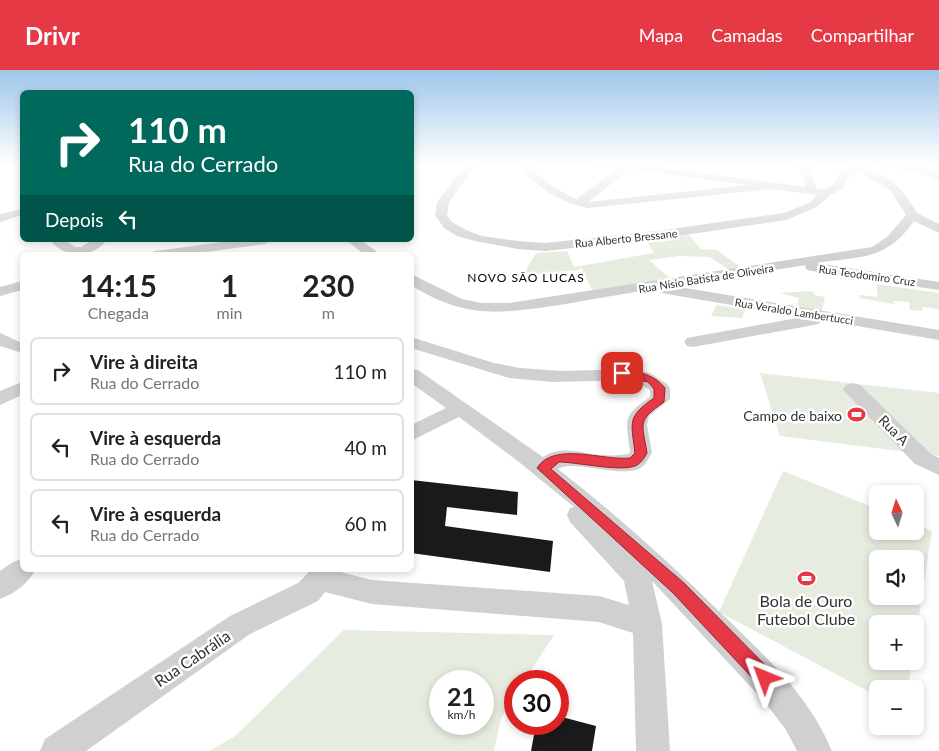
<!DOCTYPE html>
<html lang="pt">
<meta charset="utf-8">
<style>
:root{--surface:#fff;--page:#f2f2f2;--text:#222;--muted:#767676;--line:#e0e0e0;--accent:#e63946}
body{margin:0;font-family:Lato,sans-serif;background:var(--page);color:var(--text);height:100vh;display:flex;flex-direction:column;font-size:19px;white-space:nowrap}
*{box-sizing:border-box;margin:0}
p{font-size:16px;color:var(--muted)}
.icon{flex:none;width:28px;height:28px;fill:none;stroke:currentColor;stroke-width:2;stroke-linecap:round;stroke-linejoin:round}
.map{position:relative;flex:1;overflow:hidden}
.side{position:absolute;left:20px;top:182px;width:394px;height:320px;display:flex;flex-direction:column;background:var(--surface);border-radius:8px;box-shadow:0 2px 8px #0003}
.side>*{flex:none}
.hud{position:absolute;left:20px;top:20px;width:394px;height:152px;border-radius:8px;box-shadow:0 2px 8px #0003;background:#00695c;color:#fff;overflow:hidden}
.needle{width:32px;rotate:356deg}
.buttons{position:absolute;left:869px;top:415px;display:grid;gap:10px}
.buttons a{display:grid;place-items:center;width:55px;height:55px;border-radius:8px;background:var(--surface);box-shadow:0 2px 8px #0003;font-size:25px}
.speed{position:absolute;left:429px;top:600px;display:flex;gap:10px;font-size:25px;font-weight:700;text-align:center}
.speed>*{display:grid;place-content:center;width:65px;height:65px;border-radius:50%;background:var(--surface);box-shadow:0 2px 8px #0003;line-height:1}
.speed small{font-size:12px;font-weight:400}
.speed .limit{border:8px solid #d22;background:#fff;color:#111}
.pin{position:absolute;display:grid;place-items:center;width:42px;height:42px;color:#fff;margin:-21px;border-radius:10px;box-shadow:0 2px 8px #0006}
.me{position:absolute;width:55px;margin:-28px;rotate:316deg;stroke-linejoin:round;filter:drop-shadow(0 0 4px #0008)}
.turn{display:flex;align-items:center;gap:18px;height:105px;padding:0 25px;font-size:22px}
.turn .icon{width:65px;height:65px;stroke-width:2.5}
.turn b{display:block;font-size:35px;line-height:42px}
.then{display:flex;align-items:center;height:48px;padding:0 25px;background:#0003;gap:10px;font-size:19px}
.eta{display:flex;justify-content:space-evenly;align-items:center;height:85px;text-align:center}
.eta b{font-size:30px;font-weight:700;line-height:35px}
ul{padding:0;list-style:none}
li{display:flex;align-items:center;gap:15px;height:68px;margin:0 10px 8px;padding:0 15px;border:2px solid var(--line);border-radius:8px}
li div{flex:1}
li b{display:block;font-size:19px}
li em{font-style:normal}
header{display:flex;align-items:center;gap:30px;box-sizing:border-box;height:70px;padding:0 25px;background:var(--accent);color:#fff}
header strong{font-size:24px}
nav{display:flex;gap:28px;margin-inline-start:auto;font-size:18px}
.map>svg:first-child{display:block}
</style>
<header>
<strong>Drivr</strong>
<nav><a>Mapa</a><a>Camadas</a><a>Compartilhar</a></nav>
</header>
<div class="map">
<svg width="939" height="681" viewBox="0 0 939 681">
<rect width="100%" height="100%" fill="#fff"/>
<g fill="#e6ecdf" fill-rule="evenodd">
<polygon points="689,165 701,179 717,180 742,198 729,200 710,187 678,186 649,190 674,212 594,224 581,198 579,200 523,205 536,183 567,181 574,197 654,183 646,170"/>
<polygon points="876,214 939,223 939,239 923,237 921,241 910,240 909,232 894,231 894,234 859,228 859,225 878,227"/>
<polygon points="808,221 814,222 814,225 825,227 821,244 796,240 799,228 780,223"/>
<polygon points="717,235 745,240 742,248 711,246"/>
<polygon points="760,303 939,323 939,386 780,366"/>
<path d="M783,401L877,439L878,461H915V454L932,461L915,573V554H878V591H912L908,619H878L877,626L719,542ZM878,489H915V526H878Z"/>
<path d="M344,560L554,565L524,611H515V626L501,648L494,681H209L234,667ZM482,611V654H440V611Z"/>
</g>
<g fill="#1a1a1a">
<polygon points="411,410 518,422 517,445 447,437 445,456 553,471 550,502 411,483"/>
<polygon points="558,646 596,656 592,681 531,681 536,654 558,654"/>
</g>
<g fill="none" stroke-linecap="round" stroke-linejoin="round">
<g fill="#d0d0d0" fill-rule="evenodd">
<path d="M466,94H476L449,132L447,145L452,152L466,160L482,166L518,171L545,173L657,161L784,143L809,133L817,125L772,119L588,138C565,134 531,116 520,94H530C536,107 564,124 577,129L618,98L595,97L590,94H635L806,117L798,94H808L817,119C831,120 835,113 840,103L853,98L848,94H860L892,111L905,124L917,143L939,154V163L914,151C886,191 861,186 816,193L939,212V220L812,201L807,200L805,197L806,195L673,216L939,260V270L822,250L820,253L814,255L693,277L687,276L684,272L687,268L803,247L667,224L662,223L661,218C629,223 597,228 566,234C504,243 467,251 411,215V204L462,229L481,233H509L872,177L887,167L906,145L891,121L861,102L848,107L844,118L830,125L817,137L786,150L657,169L545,181L518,179L475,171L457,166L444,158L435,145L437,132ZM630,99L747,115L588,132Z"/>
<polygon points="883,94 919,94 939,104 939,111 921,103 888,97"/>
<polygon points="22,139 22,145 0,152 0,144"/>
<path d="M50,170H65L75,177H81L92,170H107C92,189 65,189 50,170Z"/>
<polygon points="237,170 271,170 265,174 184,185 148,185 155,181"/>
<polygon points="346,170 361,170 381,185 365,185"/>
<polygon points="22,211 22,220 0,226 0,217"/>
<polygon points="0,263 22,273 22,283 0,276"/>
<path d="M411,267L494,293L520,298L562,301L634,299L650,303L667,314L670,318V329L649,346L647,355L652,383C649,387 647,393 643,396C627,411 572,388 558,399C616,444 671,494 723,545C766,587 809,625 832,681H797L786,660L764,631L652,511L662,554L670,681H636L633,563L599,552L372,534L325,522L318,531L250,564L86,681H40L45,669L230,546L298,513L311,500H341L340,502L372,510L599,526L629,535L624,511L570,452L567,445L570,438L574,437L519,392L459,347L411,371V355L446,338L411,313V299L418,300L543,387C562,374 583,384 604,385C612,386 620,385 628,384L630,382C626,349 622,346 650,327V320L634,310L552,312L509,308L411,278Z"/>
<polygon points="22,312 22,325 0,335 0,321"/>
<polygon points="853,313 860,315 931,384 939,388 939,405 915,394 846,323 843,319 846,315"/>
<path d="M22,489V500H35C29,513 14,524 0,529V501L13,492Z"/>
</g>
</g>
<linearGradient id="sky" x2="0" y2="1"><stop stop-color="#9ec6ea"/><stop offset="0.5" stop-color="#fff"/><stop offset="1" stop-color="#fff" stop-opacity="0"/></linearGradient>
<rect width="939" height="189" fill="url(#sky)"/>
<path fill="#e63946" stroke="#96252e" d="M622,300C639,302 654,304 665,318L664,332C637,351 642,352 647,383C645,387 641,393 637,395C624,403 577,392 559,392L551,399L684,513L771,601L774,608L771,614L765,616L758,614L673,523L537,398C554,371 603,391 630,388L635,383C631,351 627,347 654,328V319L648,312L619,306L617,303Z"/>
<defs>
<symbol id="stadium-bare" viewBox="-9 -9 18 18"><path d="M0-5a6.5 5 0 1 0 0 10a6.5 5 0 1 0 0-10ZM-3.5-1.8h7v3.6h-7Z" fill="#e63946" stroke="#fff" stroke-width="2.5" paint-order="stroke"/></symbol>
</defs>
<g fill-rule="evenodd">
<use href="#stadium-bare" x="844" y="332" width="25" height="25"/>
<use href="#stadium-bare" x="794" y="496" width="25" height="25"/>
</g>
<g text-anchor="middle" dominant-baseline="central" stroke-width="5" stroke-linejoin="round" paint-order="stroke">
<g font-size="11" fill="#333" stroke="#fff">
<text transform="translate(626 168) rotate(-6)">Rua Alberto Bressane</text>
<text transform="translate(867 205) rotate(8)">Rua Teodomiro Cruz</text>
<text transform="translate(706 208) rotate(-9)">Rua Nísio Batista de Oliveira</text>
<text transform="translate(794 241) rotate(9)">Rua Veraldo Lambertucci</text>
</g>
<g font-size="12" letter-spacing="1" fill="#000" stroke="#fff">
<text x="526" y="207">NOVO SÃO LUCAS</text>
</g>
<g font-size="14" fill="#333" stroke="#fff" text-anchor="end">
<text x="842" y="345">Campo de baixo</text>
</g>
<g font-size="14" fill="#333" stroke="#fff">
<text transform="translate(894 360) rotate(45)">Rua A</text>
</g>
<g font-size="16" fill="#333" stroke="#fff">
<text x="806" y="530">Bola de Ouro<tspan x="806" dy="18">Futebol Clube</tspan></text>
</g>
<g font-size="16" fill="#333" stroke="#fff">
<text transform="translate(192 588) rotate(-34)">Rua Cabrália</text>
</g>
</g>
</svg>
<div class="buttons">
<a><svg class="needle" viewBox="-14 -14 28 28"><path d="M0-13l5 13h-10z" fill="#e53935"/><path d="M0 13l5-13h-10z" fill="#767676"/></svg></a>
<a><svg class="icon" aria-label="sound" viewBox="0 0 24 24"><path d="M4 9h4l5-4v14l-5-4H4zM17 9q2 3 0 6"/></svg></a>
<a>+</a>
<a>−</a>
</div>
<div class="speed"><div>21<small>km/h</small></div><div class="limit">30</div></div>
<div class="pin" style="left:622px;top:303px;background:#d93025"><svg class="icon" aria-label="arrive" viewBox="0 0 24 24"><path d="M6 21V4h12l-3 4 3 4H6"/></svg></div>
<svg class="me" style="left:765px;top:608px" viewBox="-20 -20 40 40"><path d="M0-17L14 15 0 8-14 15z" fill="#e63946" stroke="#fff" stroke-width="4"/></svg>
<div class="hud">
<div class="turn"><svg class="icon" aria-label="right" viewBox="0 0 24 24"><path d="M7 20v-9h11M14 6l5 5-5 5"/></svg><div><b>110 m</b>Rua do Cerrado</div></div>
<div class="then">Depois<svg class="icon" aria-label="left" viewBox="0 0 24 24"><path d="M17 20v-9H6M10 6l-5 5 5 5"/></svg></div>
</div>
<section class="side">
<div class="eta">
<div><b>14:15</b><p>Chegada</p></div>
<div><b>1</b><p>min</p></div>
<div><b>230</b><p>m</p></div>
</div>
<ul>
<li><svg class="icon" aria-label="right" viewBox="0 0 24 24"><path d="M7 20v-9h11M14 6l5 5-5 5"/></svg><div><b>Vire à direita</b><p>Rua do Cerrado</p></div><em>110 m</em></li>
<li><svg class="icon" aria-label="left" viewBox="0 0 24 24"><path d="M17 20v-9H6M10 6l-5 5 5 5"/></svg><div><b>Vire à esquerda</b><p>Rua do Cerrado</p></div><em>40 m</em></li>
<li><svg class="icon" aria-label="left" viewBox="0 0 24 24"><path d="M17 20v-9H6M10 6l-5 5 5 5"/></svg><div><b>Vire à esquerda</b><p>Rua do Cerrado</p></div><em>60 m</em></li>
</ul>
</section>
</div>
